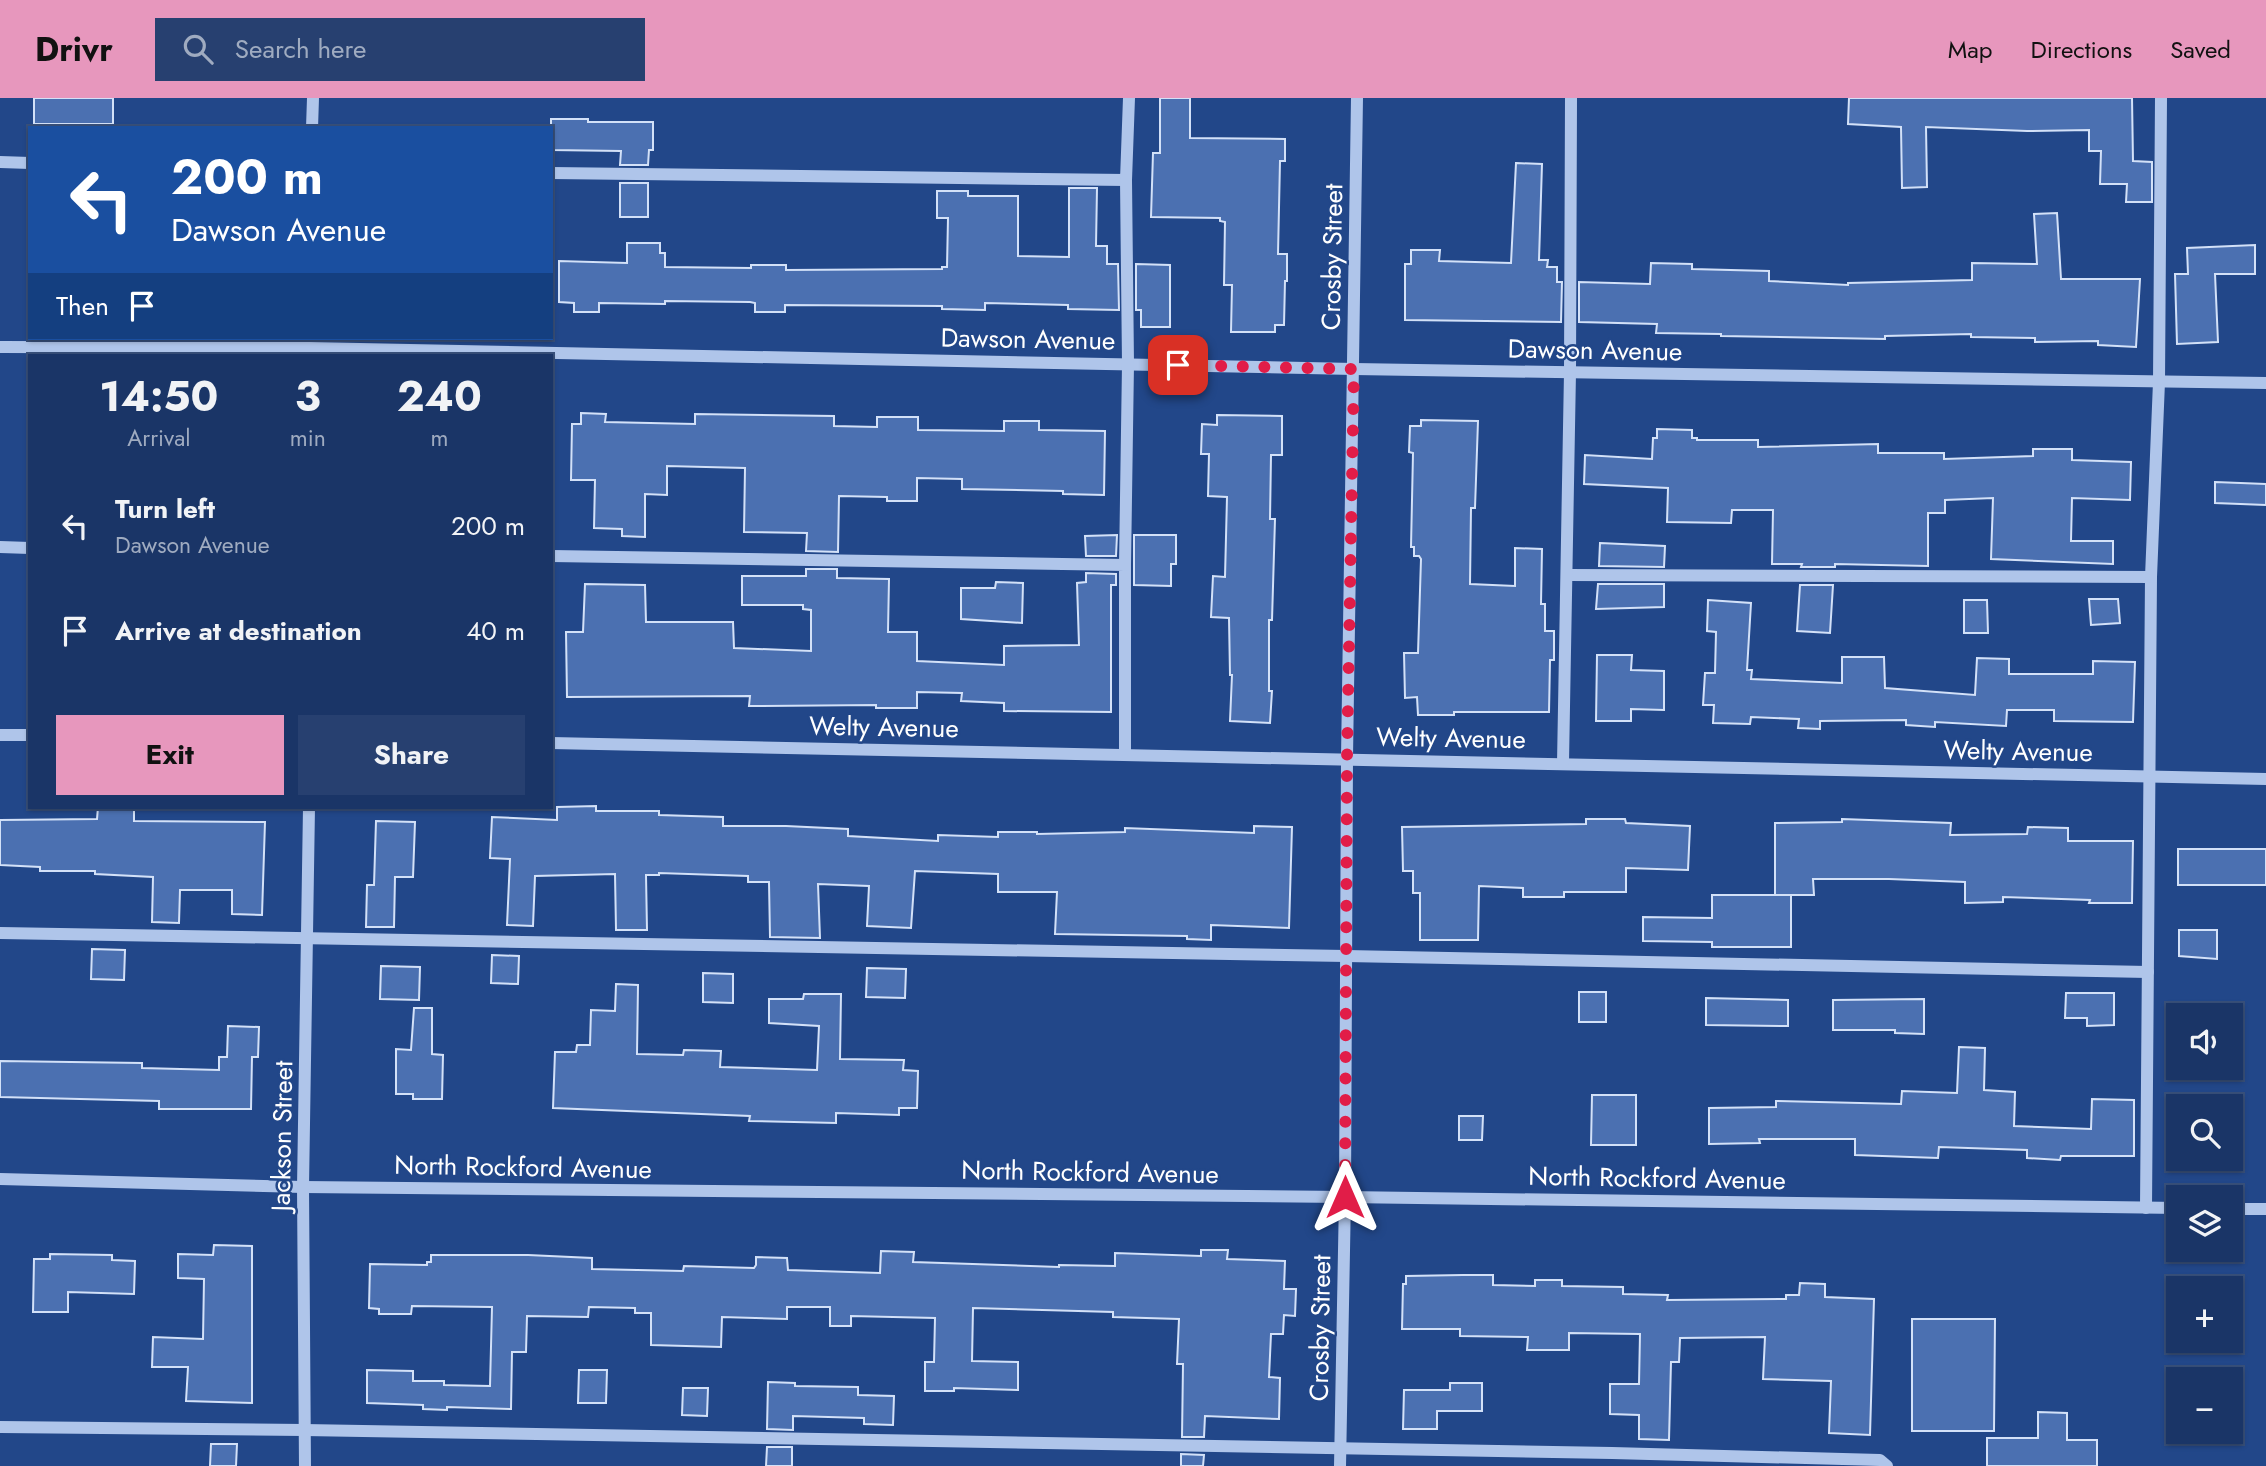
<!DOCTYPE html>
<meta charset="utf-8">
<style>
:root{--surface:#1a3567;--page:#274070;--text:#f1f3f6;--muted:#9fabc0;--line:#38507b;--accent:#e797bd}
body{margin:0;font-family:Jost,sans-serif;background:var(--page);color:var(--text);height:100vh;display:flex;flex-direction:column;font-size:26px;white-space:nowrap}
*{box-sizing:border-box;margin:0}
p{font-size:23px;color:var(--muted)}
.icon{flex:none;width:38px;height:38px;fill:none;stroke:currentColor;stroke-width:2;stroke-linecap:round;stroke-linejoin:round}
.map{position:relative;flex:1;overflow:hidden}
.side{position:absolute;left:28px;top:256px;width:525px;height:455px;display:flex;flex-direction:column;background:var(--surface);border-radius:0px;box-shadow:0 2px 5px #0004,0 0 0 2px var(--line)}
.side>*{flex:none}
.hud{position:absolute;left:28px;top:28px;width:525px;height:214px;border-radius:0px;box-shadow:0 2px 5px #0004,0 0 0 2px var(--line);background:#1a4fa0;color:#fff;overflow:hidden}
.fabs{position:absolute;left:2166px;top:905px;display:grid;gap:14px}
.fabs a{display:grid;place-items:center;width:77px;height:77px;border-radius:0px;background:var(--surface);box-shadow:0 2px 5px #0004,0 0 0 2px var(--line);font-size:35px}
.pin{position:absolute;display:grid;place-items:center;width:60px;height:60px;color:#fff;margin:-30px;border-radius:14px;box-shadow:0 4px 10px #0006}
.me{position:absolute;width:77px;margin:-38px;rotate:0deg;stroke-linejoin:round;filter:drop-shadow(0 0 5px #0008)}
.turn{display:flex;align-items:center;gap:24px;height:147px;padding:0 28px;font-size:32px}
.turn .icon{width:91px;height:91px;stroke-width:2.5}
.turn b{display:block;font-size:49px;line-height:60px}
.then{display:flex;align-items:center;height:66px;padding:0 28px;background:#0003;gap:14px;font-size:26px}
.eta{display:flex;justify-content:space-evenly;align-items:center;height:119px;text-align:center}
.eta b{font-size:42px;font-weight:700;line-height:49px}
.primary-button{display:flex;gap:14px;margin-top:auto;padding:14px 28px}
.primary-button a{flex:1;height:80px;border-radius:0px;background:var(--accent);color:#111;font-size:28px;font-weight:700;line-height:80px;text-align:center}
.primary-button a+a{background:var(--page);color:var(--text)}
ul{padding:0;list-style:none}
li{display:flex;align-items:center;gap:21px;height:105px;padding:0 28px}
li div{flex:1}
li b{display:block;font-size:26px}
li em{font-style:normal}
header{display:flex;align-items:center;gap:42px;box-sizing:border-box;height:98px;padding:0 35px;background:var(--accent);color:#111}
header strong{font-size:33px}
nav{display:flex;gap:38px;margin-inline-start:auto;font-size:24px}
.search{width:490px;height:63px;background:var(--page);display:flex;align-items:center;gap:18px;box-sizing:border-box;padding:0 24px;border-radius:0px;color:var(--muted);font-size:26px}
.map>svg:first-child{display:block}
</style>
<header>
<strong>Drivr</strong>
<div class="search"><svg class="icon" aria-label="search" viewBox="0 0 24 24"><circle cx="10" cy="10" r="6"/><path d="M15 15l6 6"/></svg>Search here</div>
<nav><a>Map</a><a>Directions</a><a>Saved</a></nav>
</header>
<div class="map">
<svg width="2266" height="1368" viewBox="0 0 2266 1368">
<rect width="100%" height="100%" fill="#224789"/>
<g fill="#4b70b1" stroke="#d3e1f8" stroke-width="2">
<rect x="34" y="0" width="79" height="26"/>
<polygon points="1160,0 1190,0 1190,40 1285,41 1285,63 1280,63 1278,156 1287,156 1287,183 1285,183 1284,227 1275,227 1275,234 1231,234 1232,187 1224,187 1225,124 1220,123 1220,120 1151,119 1153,55 1160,55"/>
<polygon points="1849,0 2132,0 2133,63 2152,64 2152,104 2126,104 2127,86 2100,86 2101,53 2089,53 2089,32 2027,33 1926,29 1927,89 1902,90 1901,29 1848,26"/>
<polygon points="551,21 588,21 588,24 653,24 653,52 649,52 648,67 620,67 621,53 551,52"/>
<polygon points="1516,65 1542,66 1539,162 1548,162 1547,169 1557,169 1557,184 1562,184 1561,224 1405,222 1405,166 1411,166 1411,152 1440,152 1439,163 1511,165"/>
<rect x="620" y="85" width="28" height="34"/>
<polygon points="1069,90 1097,90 1096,148 1107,148 1107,166 1118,166 1119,212 1068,211 1068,207 985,205 985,212 942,211 942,208 785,207 785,214 755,214 755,205 750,204 665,203 665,206 599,205 599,214 574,214 574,205 559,204 559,163 627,165 627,145 660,145 660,155 665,155 665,169 751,170 751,167 786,167 786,172 942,171 942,169 947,169 948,120 937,120 937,93 968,93 968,98 1018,98 1018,158 1069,159"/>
<polygon points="2057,115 2061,181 2140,181 2136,249 2098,247 2098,243 2035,244 2035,240 1971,239 1971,236 1885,238 1885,241 1721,238 1721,236 1656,235 1657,226 1579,224 1579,184 1650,186 1651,165 1692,166 1692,171 1769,173 1769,183 1848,187 1848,185 1972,182 1972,165 2037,166 2034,116"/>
<polygon points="2255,147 2255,176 2215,176 2218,244 2177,246 2175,176 2188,176 2187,150"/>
<polygon points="1136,166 1170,167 1170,229 1141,229 1141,212 1136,212"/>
<polygon points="581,315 606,316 605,324 695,326 695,316 834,318 834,328 877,329 877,319 918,319 918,332 1004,333 1004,323 1039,323 1039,332 1105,333 1104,397 1063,396 1063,393 962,391 962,381 917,380 917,403 887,403 887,399 839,398 838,454 806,453 807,435 744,434 745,370 667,368 667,397 645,396 645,439 622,438 622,431 594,430 595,382 571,382 572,326 581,326"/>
<polygon points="1217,317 1282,318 1282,357 1271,357 1270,421 1275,421 1272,522 1269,522 1269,593 1272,593 1270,625 1230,623 1232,577 1230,577 1229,520 1211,519 1213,478 1225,479 1227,399 1208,398 1209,356 1201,356 1202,326 1217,327"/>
<polygon points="1421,322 1478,323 1475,410 1471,410 1470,486 1515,488 1515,450 1542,451 1541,506 1545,506 1545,533 1554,533 1554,562 1550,562 1549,614 1454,614 1454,617 1418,617 1417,599 1405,600 1404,555 1418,555 1421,461 1419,458 1414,458 1414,449 1411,449 1413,355 1409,354 1410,328 1421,328"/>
<polygon points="1657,331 1692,332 1692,340 1697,340 1697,342 1758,342 1758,349 1878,346 1878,355 1944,355 1944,361 2033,358 2033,351 2072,351 2072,362 2131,364 2130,402 2072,400 2071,443 2113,443 2113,466 1991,461 1993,400 1945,402 1945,415 1928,415 1928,468 1835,466 1835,469 1801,469 1802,466 1772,466 1773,412 1732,412 1731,425 1667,424 1668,390 1584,386 1585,357 1652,361 1653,340 1657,340"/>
<polygon points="2215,384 2266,386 2266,407 2215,405"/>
<polygon points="1117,437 1116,458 1086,458 1085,438"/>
<polygon points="1134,437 1176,437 1176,466 1171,466 1171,488 1134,487"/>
<polygon points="1600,445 1665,448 1664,469 1599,468"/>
<polygon points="806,471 837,471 837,480 889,481 888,534 917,534 917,563 1004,567 1004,548 1079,547 1077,485 1086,484 1086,475 1116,476 1116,487 1111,487 1111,614 1004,613 1004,605 961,603 962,595 917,594 917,610 876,610 876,607 749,608 750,598 567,599 566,534 583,534 585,486 645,487 646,524 733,524 734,550 811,553 811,512 803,511 803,507 742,507 742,478 806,478"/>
<polygon points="996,484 1023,485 1022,525 961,521 961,490 995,490"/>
<polygon points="1598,486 1664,486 1664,509 1596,511"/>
<polygon points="1800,487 1833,487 1830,535 1797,533"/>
<polygon points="2089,501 2118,501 2120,525 2091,527"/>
<polygon points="1708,502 1751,505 1747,572 1752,572 1751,581 1842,585 1842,559 1884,559 1885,590 1975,597 1977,560 2009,561 2009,576 2093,576 2093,563 2135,564 2133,624 2054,623 2054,612 2007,612 2006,628 1935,624 1935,629 1906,627 1906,622 1820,623 1820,631 1798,630 1799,621 1751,619 1750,626 1713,625 1714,607 1703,607 1705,575 1715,575 1716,534 1707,533"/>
<polygon points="1964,502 1987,502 1988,535 1964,535"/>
<polygon points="1597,557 1632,557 1631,572 1664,573 1664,612 1631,611 1631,623 1596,623"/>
<polygon points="596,708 596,713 659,713 659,717 723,719 723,728 786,728 848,731 848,738 938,743 938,737 998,739 998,734 1037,734 1037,736 1125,734 1125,730 1254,735 1254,728 1292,729 1289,830 1211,827 1211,842 1187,841 1187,838 1055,836 1057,794 998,794 998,776 915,773 911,830 867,828 869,788 818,786 820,840 770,839 769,784 748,784 748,778 659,775 659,777 646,777 647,832 616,832 615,776 535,778 533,828 507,827 510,761 490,760 492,719 557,722 557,709"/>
<polygon points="98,709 134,709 134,723 265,724 262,817 232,816 232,792 180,792 179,825 152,824 153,779 95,776 95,773 40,773 40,769 0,767 0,722 97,721"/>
<polygon points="1586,721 1625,721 1626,725 1690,728 1688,772 1626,770 1626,794 1564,794 1564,799 1523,799 1523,790 1479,788 1478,842 1420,842 1420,795 1413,795 1413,773 1403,773 1402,729 1586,726"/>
<polygon points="1842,721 1951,725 1950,737 2027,736 2028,729 2068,730 2068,743 2133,743 2132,805 2089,805 2090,802 2003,799 2003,804 1965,805 1965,784 1889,781 1813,781 1814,797 1775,797 1775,725 1842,724"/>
<polygon points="376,723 415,724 413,779 395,779 394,829 366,829 367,787 374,787"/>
<rect x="2178" y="751" width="88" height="36"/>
<polygon points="1712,797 1791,797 1791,849 1712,849 1712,844 1643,843 1643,819 1712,820"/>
<polygon points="2179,832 2217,832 2217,861 2179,858"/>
<polygon points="92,851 125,852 124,882 91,881"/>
<polygon points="492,857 519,858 518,886 491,885"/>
<polygon points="381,868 420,869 419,902 380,901"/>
<polygon points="867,870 906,871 905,900 866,899"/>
<polygon points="703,875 733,876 733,905 703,904"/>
<polygon points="616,886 638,887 637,956 683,957 684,952 721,953 720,969 817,972 819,928 769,925 769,901 803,901 804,896 841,896 840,961 904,962 903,972 918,973 917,1010 899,1010 899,1017 836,1015 836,1025 749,1023 750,1018 553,1010 555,954 576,954 577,947 590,947 591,912 615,913"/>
<rect x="1579" y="894" width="27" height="30"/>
<polygon points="2066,895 2114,895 2114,927 2087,928 2087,920 2065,920"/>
<polygon points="1706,900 1788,902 1788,928 1706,927"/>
<polygon points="1924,901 1924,936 1895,935 1895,932 1833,932 1833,902"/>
<polygon points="414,910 432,910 432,956 443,957 442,1001 413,1001 413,996 396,996 396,951 411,952"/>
<polygon points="228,928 259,929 258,959 252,959 251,1011 159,1011 159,1003 0,999 0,963 142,965 142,970 219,972 219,959 227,959"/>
<polygon points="1959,949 1985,950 1984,992 2015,994 2014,1028 2091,1031 2092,1001 2134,1002 2134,1058 2061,1058 2060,1062 2027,1060 2027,1052 1939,1049 1938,1060 1855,1057 1855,1041 1759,1041 1760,1045 1709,1046 1709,1010 1776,1009 1776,1003 1901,1006 1902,993 1957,995"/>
<polygon points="1592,997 1636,997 1636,1047 1591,1047"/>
<polygon points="1459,1018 1483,1018 1482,1042 1459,1042"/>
<polygon points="214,1147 252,1148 252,1305 186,1303 188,1269 152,1269 153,1239 203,1241 204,1181 178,1180 178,1156 213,1157"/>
<polygon points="1201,1152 1228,1152 1227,1161 1285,1163 1284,1191 1296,1191 1295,1218 1284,1217 1283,1236 1271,1236 1269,1279 1280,1280 1279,1321 1205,1318 1204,1339 1182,1339 1183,1266 1177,1266 1179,1221 1113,1219 1113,1214 973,1210 972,1263 1018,1264 1018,1292 954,1290 954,1293 925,1293 925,1264 934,1264 935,1220 851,1218 851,1228 830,1228 830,1209 787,1209 787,1221 722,1219 721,1249 651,1247 651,1215 635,1215 635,1210 589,1209 588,1219 527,1218 526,1254 512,1254 511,1311 447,1309 447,1312 423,1311 423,1307 367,1305 367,1272 413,1273 413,1283 444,1283 444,1287 490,1288 492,1209 412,1208 411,1216 379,1216 379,1211 369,1210 370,1166 427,1167 427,1164 431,1164 431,1157 528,1157 592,1160 592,1171 683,1173 684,1168 754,1170 756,1167 756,1159 787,1160 788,1172 880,1175 881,1153 914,1154 913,1164 1059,1169 1059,1167 1115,1168 1115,1155 1201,1158"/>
<polygon points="50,1156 112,1157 112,1162 135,1163 134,1196 68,1194 68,1214 33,1214 34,1161 50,1161"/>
<polygon points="1463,1177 1493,1177 1493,1187 1535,1188 1535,1182 1562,1182 1562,1188 1623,1189 1623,1196 1668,1197 1667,1202 1786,1201 1786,1197 1799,1197 1800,1185 1825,1186 1825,1199 1874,1201 1870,1337 1829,1335 1831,1283 1763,1281 1765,1239 1680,1240 1679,1264 1671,1264 1669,1342 1639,1341 1639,1317 1610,1316 1610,1286 1639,1286 1640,1236 1569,1235 1569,1252 1527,1252 1528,1239 1460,1238 1460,1231 1402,1231 1403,1186 1406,1186 1406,1178"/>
<polygon points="1912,1221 1995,1221 1994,1333 1912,1333"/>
<polygon points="579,1272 607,1272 606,1305 578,1305"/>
<polygon points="768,1284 795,1285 795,1288 858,1289 858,1297 894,1298 893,1327 864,1326 864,1320 793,1318 793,1332 767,1331"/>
<polygon points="1450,1285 1482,1285 1482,1313 1437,1313 1437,1331 1403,1331 1404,1292 1450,1292"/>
<polygon points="683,1290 708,1290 707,1318 682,1317"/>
<polygon points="2038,1314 2067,1315 2067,1342 2097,1342 2097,1368 1987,1368 1987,1340 2038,1340"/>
<polygon points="211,1346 237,1346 236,1368 210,1368"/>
<polygon points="767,1349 792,1349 792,1368 766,1368"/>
<polygon points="1181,1356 1204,1357 1203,1368 1181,1368"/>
</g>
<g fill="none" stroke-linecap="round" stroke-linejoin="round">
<g stroke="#afc5ea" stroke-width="12">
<polyline points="312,30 313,0"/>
<polyline points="0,64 30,65"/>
<polyline points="551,75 1126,82 1129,0"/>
<polyline points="0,249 310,250 1354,271 2266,285"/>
<polyline points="0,449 30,450"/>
<polyline points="551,458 1125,467 1125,656"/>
<polyline points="1125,467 1128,266 1126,82"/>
<polyline points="1567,477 2151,479 2146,1110"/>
<polyline points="2151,479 2159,284 2161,0"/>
<polyline points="0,637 30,637"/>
<polyline points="551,645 2266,681"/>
<polyline points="1563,665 1570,274 1571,0"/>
<polyline points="0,835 1346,858 2148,874"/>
<polyline points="0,1081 303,1089 1345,1099 2179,1110"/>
<polyline points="2231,1111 2266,1111"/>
<polyline points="0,1329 304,1332 1612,1355 1880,1362 1887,1368"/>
<polyline points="305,1368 303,1089 309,709"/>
<polyline points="1340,1368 1345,1099 1347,660 1357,0"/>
</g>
</g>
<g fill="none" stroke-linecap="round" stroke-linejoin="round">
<polyline stroke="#e11d48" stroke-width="12" stroke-dasharray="0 21.6" points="1178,267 1354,271 1347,660 1345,1099"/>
</g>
<g text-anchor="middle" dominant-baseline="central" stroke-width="5" stroke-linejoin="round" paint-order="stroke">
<g font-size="26" fill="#fff" stroke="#224789">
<text transform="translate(1332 159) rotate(-89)">Crosby Street</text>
<text transform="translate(1028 241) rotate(1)">Dawson Avenue</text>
<text transform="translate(1595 252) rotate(1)">Dawson Avenue</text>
<text transform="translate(884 629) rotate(1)">Welty Avenue</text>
<text transform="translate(1451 640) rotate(1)">Welty Avenue</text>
<text transform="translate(2018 653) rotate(1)">Welty Avenue</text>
<text transform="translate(282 1038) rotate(-89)">Jackson Street</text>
<text transform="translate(523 1069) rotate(1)">North Rockford Avenue</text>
<text transform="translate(1090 1074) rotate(1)">North Rockford Avenue</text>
<text transform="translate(1657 1080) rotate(1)">North Rockford Avenue</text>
<text transform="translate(1320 1230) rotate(-89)">Crosby Street</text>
</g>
</g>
</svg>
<div class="fabs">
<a><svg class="icon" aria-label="sound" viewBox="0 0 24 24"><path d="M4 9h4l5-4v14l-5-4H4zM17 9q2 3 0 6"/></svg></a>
<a><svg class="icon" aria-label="search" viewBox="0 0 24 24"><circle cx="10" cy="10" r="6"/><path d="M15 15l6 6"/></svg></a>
<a><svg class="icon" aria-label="layers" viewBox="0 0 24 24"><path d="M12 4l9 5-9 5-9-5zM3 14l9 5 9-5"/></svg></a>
<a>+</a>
<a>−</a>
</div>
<div class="pin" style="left:1178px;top:267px;background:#d93025"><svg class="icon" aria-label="arrive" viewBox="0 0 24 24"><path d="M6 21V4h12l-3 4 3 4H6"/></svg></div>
<svg class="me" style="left:1345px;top:1099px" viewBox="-20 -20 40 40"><path d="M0-17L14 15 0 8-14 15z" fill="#e11d48" stroke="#fff" stroke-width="4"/></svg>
<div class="hud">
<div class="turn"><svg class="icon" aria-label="left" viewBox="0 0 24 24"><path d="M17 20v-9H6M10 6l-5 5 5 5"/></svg><div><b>200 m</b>Dawson Avenue</div></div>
<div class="then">Then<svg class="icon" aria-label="arrive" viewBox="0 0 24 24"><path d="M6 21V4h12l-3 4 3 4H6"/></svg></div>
</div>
<section class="side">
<div class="eta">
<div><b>14:50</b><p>Arrival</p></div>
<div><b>3</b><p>min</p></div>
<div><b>240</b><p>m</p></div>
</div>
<ul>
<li><svg class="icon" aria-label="left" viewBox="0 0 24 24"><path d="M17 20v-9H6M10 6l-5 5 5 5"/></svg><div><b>Turn left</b><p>Dawson Avenue</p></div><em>200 m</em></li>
<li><svg class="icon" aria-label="arrive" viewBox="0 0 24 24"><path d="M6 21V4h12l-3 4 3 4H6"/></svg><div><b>Arrive at destination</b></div><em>40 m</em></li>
</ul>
<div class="primary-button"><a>Exit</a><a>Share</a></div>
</section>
</div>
